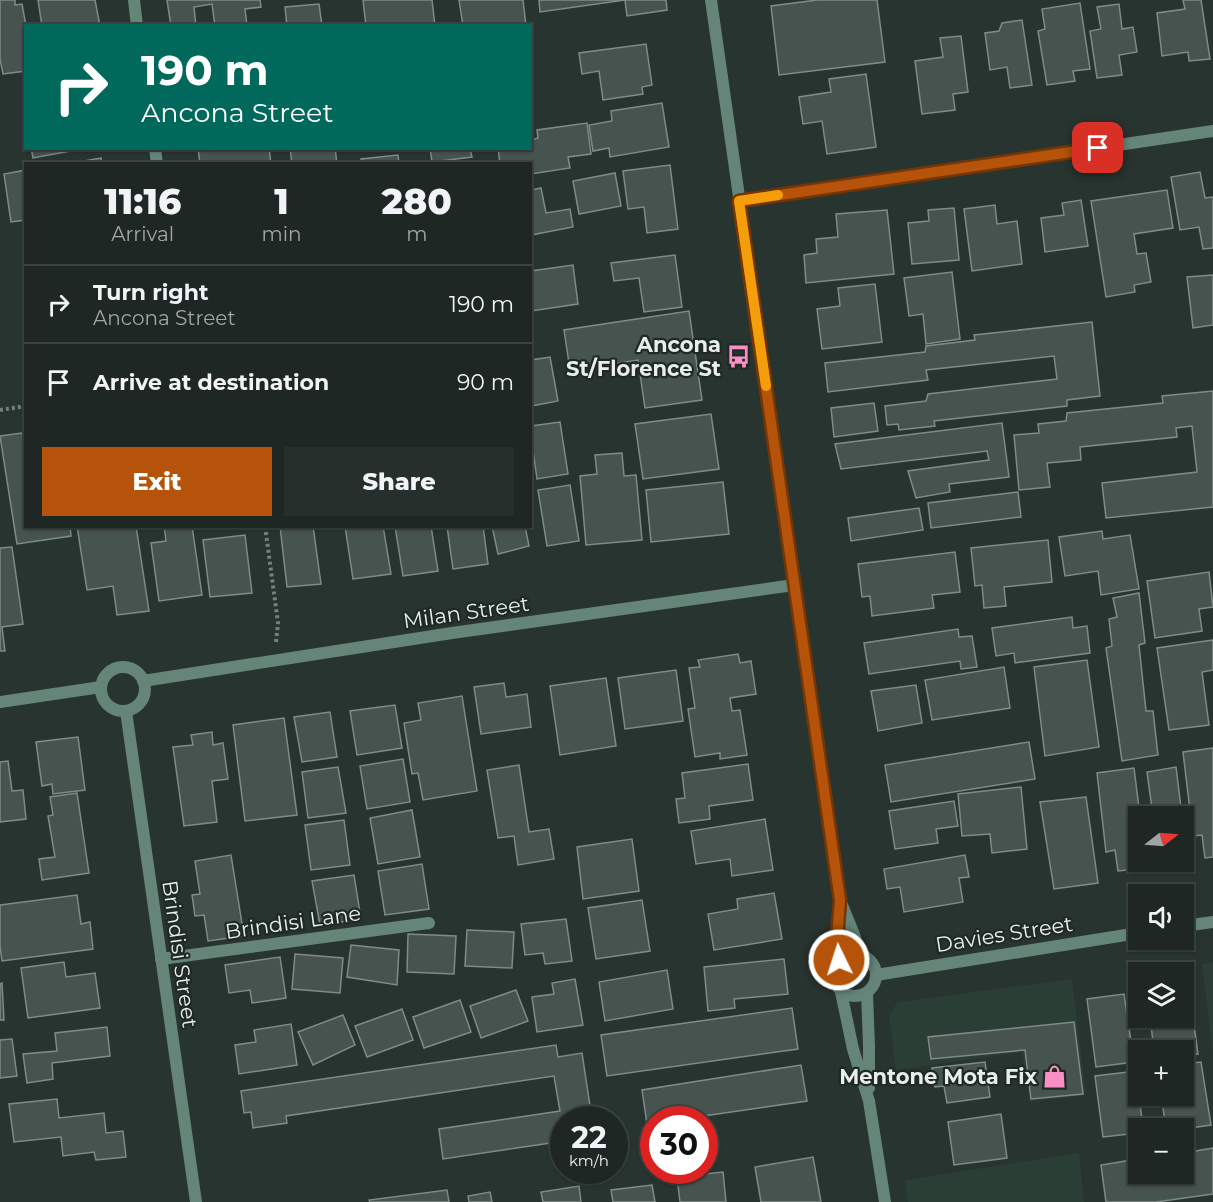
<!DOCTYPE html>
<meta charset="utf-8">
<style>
:root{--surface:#1e2723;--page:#262f2b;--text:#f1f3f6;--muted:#a1a5a6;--line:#3c4441;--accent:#b45309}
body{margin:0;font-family:Montserrat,sans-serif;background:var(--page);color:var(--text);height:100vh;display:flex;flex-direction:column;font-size:22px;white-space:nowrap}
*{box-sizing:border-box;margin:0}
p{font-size:20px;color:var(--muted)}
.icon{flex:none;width:33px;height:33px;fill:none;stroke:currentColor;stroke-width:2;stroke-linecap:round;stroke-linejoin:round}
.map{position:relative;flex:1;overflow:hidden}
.side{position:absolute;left:24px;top:162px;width:508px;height:366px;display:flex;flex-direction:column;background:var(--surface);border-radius:0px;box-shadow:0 2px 4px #0004,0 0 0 2px var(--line)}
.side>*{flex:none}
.top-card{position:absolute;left:24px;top:24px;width:508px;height:126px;border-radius:0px;box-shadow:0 2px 4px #0004,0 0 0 2px var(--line);background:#00695c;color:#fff;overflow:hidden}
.needle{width:39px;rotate:73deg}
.controls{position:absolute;left:1128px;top:806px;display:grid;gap:12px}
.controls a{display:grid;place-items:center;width:66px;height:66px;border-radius:0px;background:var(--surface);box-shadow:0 2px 4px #0004,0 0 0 2px var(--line);font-size:30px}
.speed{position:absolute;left:550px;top:1106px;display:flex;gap:12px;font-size:30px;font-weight:700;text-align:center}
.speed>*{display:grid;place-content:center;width:78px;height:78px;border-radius:50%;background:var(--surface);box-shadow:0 2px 4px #0004,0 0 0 2px var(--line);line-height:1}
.speed small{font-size:15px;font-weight:400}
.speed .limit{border:9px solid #d22;background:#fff;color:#111}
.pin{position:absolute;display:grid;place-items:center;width:51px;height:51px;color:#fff;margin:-26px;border-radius:12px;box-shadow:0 3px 9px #0006}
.me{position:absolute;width:66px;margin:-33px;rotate:356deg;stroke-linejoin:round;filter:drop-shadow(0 0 4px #0008)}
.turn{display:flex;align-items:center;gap:21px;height:126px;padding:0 18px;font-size:27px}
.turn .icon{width:78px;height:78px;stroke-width:2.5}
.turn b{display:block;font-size:42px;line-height:51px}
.eta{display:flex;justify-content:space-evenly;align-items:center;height:102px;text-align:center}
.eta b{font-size:36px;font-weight:800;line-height:42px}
.cta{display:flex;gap:12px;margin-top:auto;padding:12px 18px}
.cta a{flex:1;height:69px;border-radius:0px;background:var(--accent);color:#fff;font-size:24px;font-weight:800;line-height:69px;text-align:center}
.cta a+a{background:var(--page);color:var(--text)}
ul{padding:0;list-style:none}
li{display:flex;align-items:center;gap:18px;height:78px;padding:0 18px;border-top:2px solid var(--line)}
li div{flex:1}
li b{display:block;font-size:22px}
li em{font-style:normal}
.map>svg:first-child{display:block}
</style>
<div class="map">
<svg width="1213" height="1202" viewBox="0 0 1213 1202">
<rect width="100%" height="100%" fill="#28342f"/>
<g fill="#2b3e36">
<polygon points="1213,962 1213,1054 1202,964"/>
<polygon points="1072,979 1086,1095 1030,1102 1022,1052 896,1070 889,1015 898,1002"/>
<polygon points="1079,1153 1084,1202 908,1202 905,1180"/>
</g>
<g fill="#47534e" stroke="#7f8c86" stroke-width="1.5">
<polygon points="0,0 15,0 15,5 22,4 26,26 26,71 3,74 0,59"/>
<polygon points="38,0 95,0 100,26 42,26"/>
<polygon points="167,0 260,0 261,7 245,9 247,26 215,26 212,4 194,7 196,26 171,26"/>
<polygon points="363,0 432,0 435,26 366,26"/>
<polygon points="459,0 523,0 526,26 463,26"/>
<polygon points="539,0 666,0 667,10 627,16 625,0 540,12"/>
<polygon points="817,0 877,0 885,62 779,75 771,6"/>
<polygon points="1183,0 1201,0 1210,59 1189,61 1188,52 1162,56 1157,13 1185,9"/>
<polygon points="1080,3 1090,69 1073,71 1075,81 1047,85 1038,31 1045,29 1042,9"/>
<polygon points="319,4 322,26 287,26 285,7"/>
<polygon points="1119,4 1122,29 1133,27 1137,52 1119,55 1122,75 1097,78 1090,31 1101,29 1097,7"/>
<polygon points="1022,20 1032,85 1010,88 1007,67 990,70 985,33 999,31 1002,23"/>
<polygon points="961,36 968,92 953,94 955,110 922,114 915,61 943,57 940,38"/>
<polygon points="646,44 652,85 642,87 643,94 603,100 599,71 582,74 579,53"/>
<polygon points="866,74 876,147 827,154 822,121 803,124 799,97 831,92 829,79"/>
<polygon points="662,103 669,147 610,157 609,148 593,151 589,125 612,121 611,111"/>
<polygon points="587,123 591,154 568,157 570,168 531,174 531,164 500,164 498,148 531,148 531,140 538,138 537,130"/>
<polygon points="31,148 87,148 33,158"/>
<polygon points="198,148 269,148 271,164 200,164"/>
<polygon points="290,148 335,148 337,164 292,164"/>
<polygon points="430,148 470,148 472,157 432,162"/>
<polygon points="398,155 399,164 362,164 361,159"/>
<polygon points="101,158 102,164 66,164"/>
<polygon points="670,165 678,229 647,233 644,207 628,209 623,171"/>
<polygon points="26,170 26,220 11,222 4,174"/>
<polygon points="1200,172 1205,198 1213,197 1213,248 1203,249 1199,227 1180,230 1171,177"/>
<polygon points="615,173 621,206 579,214 573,181"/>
<polygon points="541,188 546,213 570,209 573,227 531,235 531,190"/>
<polygon points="1167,190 1173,228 1134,234 1137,254 1146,253 1151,282 1134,285 1135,292 1106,297 1091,201"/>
<polygon points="1081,200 1088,246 1045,252 1041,218 1064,215 1062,203"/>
<polygon points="995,205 997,224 1017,221 1022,264 972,271 964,209"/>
<polygon points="954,208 959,260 912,264 908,223 929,221 928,210"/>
<polygon points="887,210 894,274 806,283 804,255 817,253 816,239 838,237 836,214"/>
<polygon points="675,255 682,307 644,312 639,278 614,281 611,263"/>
<polygon points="573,265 578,304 531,311 531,271"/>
<polygon points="952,272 960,339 926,344 923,314 909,316 904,278"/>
<polygon points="1213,275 1213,325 1193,328 1187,277"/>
<polygon points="875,284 882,342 822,349 817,309 840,306 838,288"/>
<polygon points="689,311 702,400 645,408 638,360 570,370 564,330"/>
<polygon points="1092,322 1100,396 1067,400 1067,406 934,421 935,426 899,430 898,424 887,425 885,406 926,401 928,394 1057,379 1054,356 926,370 928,380 828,392 825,363 925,352 926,346 975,340 974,335"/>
<polygon points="550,357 558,401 531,406 531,360"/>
<polygon points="1213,391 1213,507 1106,518 1102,483 1197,472 1192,426 1176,428 1177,437 1080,447 1081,460 1047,463 1050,487 1019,490 1014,435 1039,433 1038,424 1066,421 1067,413 1163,403 1162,396"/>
<polygon points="874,403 878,431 834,437 831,408"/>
<polygon points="711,414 719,469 643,479 635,424"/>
<polygon points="560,422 568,474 537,479 531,436 531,426"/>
<polygon points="1002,423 1009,477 949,484 950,492 916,498 908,471 989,460 987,451 841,469 835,444"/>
<polygon points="22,433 26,455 26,526 70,526 71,536 17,544 0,436"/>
<polygon points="622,453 624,476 636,475 642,540 586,545 580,476 597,474 595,455"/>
<polygon points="723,482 729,534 651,542 646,490"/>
<polygon points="570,485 579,541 547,546 538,490"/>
<polygon points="1018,492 1021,517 931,528 928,503"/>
<polygon points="919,508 923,530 851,541 848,518"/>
<polygon points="77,526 136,526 149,611 117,615 113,586 87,590"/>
<polygon points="164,526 192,526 202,595 159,601 151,543 166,541"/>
<polygon points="280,526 313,526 321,584 287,587"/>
<polygon points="345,526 383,526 391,574 353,579"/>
<polygon points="395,526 431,526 438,571 403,576"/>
<polygon points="447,526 483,526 488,564 453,569"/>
<polygon points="492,526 525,526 529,546 498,554"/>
<polygon points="1102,531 1103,539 1130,535 1139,589 1101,595 1098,571 1065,576 1059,537"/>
<polygon points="245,535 252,593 210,597 203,540"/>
<polygon points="1048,540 1052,582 1004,587 1006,606 984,608 982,585 975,586 971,548"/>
<polygon points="12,547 23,624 2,627 5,651 0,651 0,548"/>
<polygon points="955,552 960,592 932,595 934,608 872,616 870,596 862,597 858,564"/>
<polygon points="1209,572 1213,607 1199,609 1202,631 1155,638 1147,581"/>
<polygon points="1139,593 1145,643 1139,645 1146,711 1153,711 1158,755 1122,761 1106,648 1112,646 1109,619 1117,617 1113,598"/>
<polygon points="1072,617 1073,628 1087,626 1090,653 1015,663 1014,653 996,656 992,628"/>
<polygon points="958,629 959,637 972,636 977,667 961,669 960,661 869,674 864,643"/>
<polygon points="1213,640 1213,670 1202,672 1209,725 1169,730 1157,648"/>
<polygon points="738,654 740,663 751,661 756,694 730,698 732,711 740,710 747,755 720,759 720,753 695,757 688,709 695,708 689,668 700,667 698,660"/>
<polygon points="1087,660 1099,747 1045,756 1034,667"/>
<polygon points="1004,667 1010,708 932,720 925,680"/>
<polygon points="676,670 683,721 625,729 618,678"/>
<polygon points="606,678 616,746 560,755 550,686"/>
<polygon points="504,683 506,697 527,694 531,727 481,734 474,687"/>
<polygon points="916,685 922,723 878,731 871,691"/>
<polygon points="462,696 477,791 423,800 418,773 412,774 404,723 421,720 418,703"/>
<polygon points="395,705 402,748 357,755 350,711"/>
<polygon points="330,712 337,757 302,762 294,717"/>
<polygon points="284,718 297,815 245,821 233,725"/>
<polygon points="212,732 213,745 223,743 228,779 212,781 217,822 184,826 173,747 193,745 191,735"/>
<polygon points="78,737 85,790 53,794 52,784 42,786 36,742"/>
<polygon points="1029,742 1035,779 891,802 885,765"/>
<polygon points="1213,748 1213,857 1205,858 1202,835 1193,836 1183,752"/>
<polygon points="403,759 410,802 367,809 360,766"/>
<polygon points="8,761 12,791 23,790 26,819 0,822 0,762"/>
<polygon points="748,764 753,800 709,806 710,819 679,823 676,799 685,798 682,773"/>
<polygon points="519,765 529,832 549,829 554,859 518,865 514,836 498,838 487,770"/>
<polygon points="338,767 346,813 308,818 302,772"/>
<polygon points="1176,767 1182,816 1153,816 1147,772"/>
<polygon points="1134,768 1140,816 1138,816 1138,861 1146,861 1147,868 1118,871 1115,850 1106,852 1097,773"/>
<polygon points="1021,787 1027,849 992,853 990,834 962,836 958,794"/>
<polygon points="77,793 89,873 42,880 39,859 55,857 48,816 53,815 50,797"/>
<polygon points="1086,797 1098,883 1054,889 1040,802"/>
<polygon points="954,801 958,826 936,829 938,843 895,849 889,811"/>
<polygon points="412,810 420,857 378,864 370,818"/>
<polygon points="765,819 773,870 732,876 730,859 696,864 691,831"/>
<polygon points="344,820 350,865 311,870 305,825"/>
<polygon points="1184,828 1188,863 1160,863 1160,861 1184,861"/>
<polygon points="632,839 639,891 583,899 577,847"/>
<polygon points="231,855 244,936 208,941 204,915 195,916 192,895 200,894 195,861"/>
<polygon points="965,855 969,877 959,878 963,902 904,912 900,887 887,889 884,869"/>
<polygon points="422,864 429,909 385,915 378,871"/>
<polygon points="354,875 361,919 320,925 312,881"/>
<polygon points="774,893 782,939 714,950 708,914 738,909 737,899"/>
<polygon points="77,895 81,924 90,922 93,949 2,961 0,946 0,905"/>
<polygon points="642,900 650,951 596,959 588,908"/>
<polygon points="566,919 572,961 545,964 543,953 525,955 521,924"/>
<polygon points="467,930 514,932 512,968 465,966"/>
<polygon points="408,934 456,936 454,974 407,972"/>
<polygon points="351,945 399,950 397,985 347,977"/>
<polygon points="295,954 343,958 340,993 292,989"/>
<polygon points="280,957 286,998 252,1003 250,990 229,993 225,965"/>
<polygon points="784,959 788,994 734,999 735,1008 708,1011 704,967"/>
<polygon points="64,962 66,977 95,973 100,1008 28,1018 21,968"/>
<polygon points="667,970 673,1009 605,1021 599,982"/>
<polygon points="575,979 583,1025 537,1032 532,997 554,994 552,983"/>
<polygon points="2,983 4,1020 0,1020 0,984"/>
<polygon points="1188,983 1198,1054 1184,1056 1184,1050 1154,1050 1150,1017 1184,1017 1184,984"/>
<polygon points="516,990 528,1021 481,1038 470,1006"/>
<polygon points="1124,994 1134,1062 1096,1067 1087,999"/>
<polygon points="460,1000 471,1032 424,1048 413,1017"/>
<polygon points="792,1008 798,1049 607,1076 601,1035"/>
<polygon points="402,1009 413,1040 367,1057 355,1026"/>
<polygon points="343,1015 355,1045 313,1065 298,1032"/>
<polygon points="1074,1022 1083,1094 1031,1099 1025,1050 931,1059 928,1037"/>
<polygon points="291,1024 297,1065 239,1074 235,1045 256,1042 254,1030"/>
<polygon points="107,1027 110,1056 52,1063 53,1079 27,1083 23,1054 57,1051 55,1033"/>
<polygon points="12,1039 17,1076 0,1078 0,1040"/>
<polygon points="556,1045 558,1057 582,1053 592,1119 564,1119 564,1141 443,1159 439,1129 560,1111 554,1076 286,1116 287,1123 253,1128 251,1112 244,1113 241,1091"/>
<polygon points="985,1062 990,1097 947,1103 944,1086 935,1087 932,1068"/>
<polygon points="1201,1062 1211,1125 1184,1129 1184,1128 1166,1128 1161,1095 1184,1095 1184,1064"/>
<polygon points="801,1065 807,1101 683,1119 654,1119 654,1123 647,1124 642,1090"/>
<polygon points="1136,1071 1143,1128 1138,1128 1138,1133 1103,1137 1095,1076"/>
<polygon points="57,1099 59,1118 104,1113 106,1133 123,1131 126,1157 96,1160 94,1152 63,1156 61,1137 14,1142 9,1104"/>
<polygon points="1001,1114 1007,1158 954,1165 948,1122"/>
<polygon points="1213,1148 1213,1194 1156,1202 1106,1202 1101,1165 1138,1159 1138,1173 1184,1173 1184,1153"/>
<polygon points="813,1157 821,1202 761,1202 755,1167"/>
<polygon points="723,1172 726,1202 680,1202 677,1177"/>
<polygon points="652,1185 655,1202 613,1202 611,1190"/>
<polygon points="579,1186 581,1202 543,1202 541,1192"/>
<polygon points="447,1190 449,1202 370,1202 369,1200"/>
<polygon points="490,1192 492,1202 469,1202 468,1196"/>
</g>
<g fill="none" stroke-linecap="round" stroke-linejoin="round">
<g stroke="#76807c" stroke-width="4" stroke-dasharray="3 3" stroke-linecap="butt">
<polyline points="0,410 26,406"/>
<polyline points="265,526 278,623 276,642"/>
</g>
<polyline stroke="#658579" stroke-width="12" points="161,959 429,923"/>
<g stroke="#658579" stroke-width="12">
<polyline points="134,0 137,26"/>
<polyline points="711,0 836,878 840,900 855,937 859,954"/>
<polyline points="155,148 157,164"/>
<polyline points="739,201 1213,131"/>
<circle cx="123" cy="689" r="22"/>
<polyline points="143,681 452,633 794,585"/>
<polyline points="0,702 101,687"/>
<polyline points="126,711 196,1202"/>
<polyline points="1184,926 1213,922"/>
<circle cx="855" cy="975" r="21"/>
<polyline points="839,960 837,939 839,904"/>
<polyline points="876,975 1138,933"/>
<polyline points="841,992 853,1049 869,1101 885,1202"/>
<polyline points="867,993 869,1046 869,1088"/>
</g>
</g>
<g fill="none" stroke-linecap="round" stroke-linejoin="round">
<defs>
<polyline id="route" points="839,960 837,939 840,900 739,201 1098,148"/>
</defs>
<use href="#route" stroke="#753606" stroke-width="15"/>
<use href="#route" stroke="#b45309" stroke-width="10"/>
<polyline stroke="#f59e0b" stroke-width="10" points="766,386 739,201 778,195"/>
</g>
<defs>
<symbol id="bus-bare" viewBox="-9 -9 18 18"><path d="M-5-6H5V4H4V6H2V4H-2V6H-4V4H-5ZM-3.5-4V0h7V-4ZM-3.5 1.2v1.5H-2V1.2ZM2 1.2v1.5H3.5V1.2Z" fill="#fa8fc6" stroke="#1f2a25" stroke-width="2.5" paint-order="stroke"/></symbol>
<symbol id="shop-bare" viewBox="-9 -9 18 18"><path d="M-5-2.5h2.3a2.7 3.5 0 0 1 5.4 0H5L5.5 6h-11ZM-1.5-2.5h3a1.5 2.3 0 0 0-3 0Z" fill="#fa8fc6" stroke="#1f2a25" stroke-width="2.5" paint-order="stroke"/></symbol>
</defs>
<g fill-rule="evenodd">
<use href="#bus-bare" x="722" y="340" width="33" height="33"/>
<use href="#shop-bare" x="1038" y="1060" width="33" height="33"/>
</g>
<g text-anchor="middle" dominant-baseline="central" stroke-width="4.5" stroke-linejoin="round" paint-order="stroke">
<g font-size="21" font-weight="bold" fill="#e7eeeb" stroke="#1f2a25" text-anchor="end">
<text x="721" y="344">Ancona<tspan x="721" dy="24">St/Florence St</tspan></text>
<text x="1037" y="1076">Mentone Mota Fix</text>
</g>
<g font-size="21" fill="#e7eeeb" stroke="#1f2a25">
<text transform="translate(466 612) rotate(-8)">Milan Street</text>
<text transform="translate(293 922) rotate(-8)">Brindisi Lane</text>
<text transform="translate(1004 934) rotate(-9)">Davies Street</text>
<text transform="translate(180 954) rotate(82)">Brindisi Street</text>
</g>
</g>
</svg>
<div class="controls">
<a><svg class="needle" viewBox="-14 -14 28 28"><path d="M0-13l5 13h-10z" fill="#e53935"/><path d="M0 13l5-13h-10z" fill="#a1a5a6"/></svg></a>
<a><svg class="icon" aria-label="sound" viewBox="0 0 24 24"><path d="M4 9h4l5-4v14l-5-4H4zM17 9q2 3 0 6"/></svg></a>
<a><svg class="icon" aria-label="layers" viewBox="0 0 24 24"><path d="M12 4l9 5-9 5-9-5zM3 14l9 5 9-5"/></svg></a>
<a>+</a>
<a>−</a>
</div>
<div class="speed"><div>22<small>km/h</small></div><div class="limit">30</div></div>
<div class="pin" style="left:1098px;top:148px;background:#d93025"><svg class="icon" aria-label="arrive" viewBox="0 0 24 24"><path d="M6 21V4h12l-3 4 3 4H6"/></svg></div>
<svg class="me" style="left:839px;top:960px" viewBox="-20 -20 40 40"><circle r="17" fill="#b45309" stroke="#fff" stroke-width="3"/><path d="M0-11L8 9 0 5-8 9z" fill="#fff"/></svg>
<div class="top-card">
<div class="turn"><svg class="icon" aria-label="right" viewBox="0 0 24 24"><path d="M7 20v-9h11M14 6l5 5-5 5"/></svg><div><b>190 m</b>Ancona Street</div></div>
</div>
<section class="side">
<div class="eta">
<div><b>11:16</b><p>Arrival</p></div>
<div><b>1</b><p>min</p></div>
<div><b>280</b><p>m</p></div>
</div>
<ul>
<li><svg class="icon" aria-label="right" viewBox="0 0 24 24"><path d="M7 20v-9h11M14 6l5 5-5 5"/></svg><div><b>Turn right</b><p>Ancona Street</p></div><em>190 m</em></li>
<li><svg class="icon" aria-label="arrive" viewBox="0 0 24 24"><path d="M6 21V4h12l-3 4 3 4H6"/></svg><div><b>Arrive at destination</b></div><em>90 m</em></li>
</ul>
<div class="cta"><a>Exit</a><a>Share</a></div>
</section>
</div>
